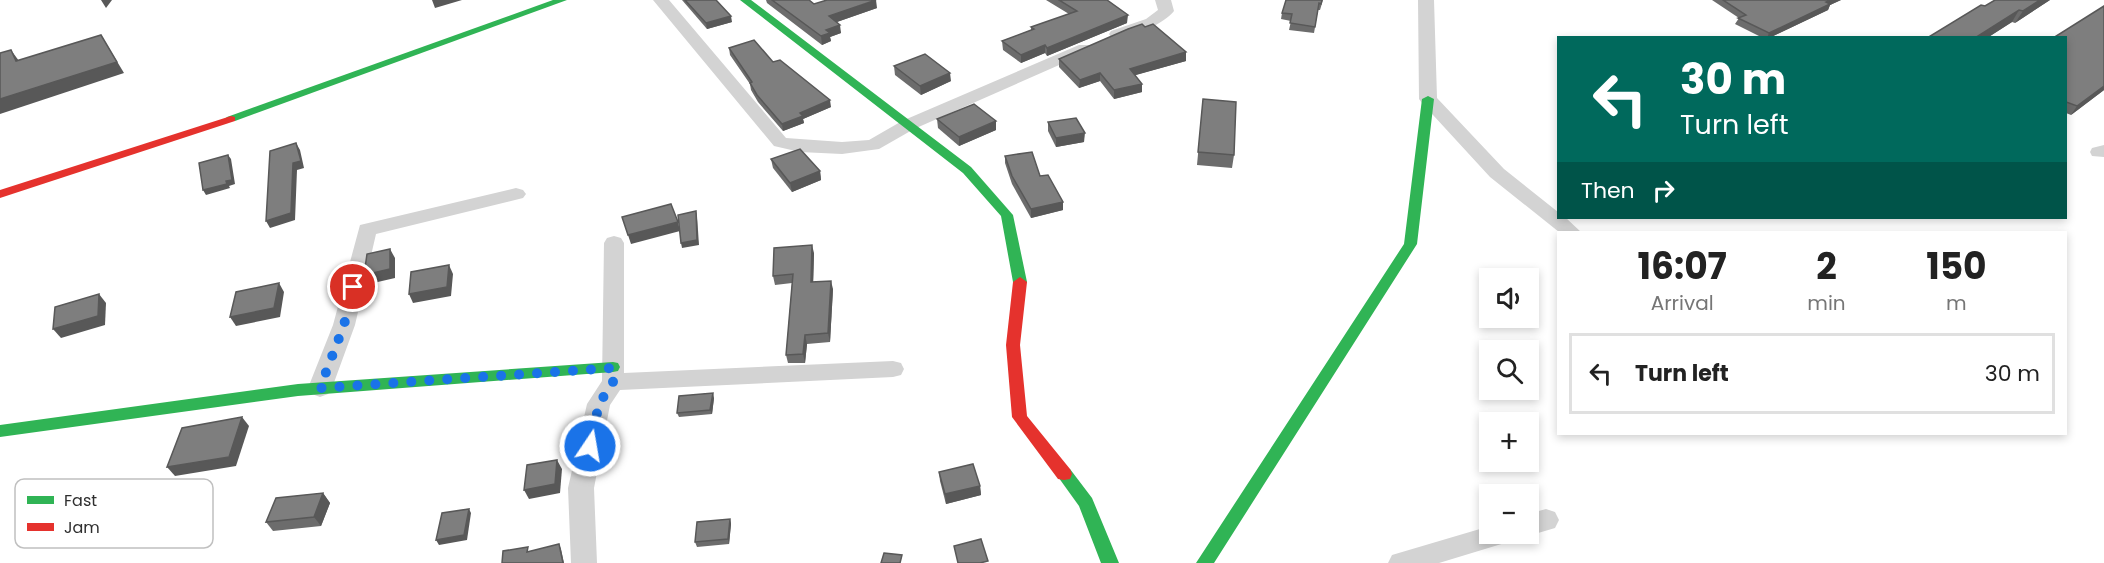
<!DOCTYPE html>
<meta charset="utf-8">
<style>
:root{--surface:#fff;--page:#f6f6f6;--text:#222;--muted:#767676;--line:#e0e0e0}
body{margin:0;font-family:Poppins,sans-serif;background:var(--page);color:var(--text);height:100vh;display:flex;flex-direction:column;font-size:22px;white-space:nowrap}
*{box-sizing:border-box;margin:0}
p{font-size:20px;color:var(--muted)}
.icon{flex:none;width:33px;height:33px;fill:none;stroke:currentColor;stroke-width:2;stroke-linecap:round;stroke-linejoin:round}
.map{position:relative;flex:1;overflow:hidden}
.drawer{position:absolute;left:1557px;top:231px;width:510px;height:204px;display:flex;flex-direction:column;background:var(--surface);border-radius:0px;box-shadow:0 3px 9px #0003}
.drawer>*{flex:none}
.top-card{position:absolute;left:1557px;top:36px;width:510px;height:183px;border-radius:0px;box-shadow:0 3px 9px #0003;background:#00695c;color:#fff;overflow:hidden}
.fabs{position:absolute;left:1479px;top:268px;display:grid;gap:12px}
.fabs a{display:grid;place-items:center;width:60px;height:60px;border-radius:0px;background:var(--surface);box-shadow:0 3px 9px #0003;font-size:30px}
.pin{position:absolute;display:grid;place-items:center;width:51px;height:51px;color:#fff;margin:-26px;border:3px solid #fff;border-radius:50%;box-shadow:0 2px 6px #0007}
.me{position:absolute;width:66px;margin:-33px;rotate:12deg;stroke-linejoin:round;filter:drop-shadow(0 0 4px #0008)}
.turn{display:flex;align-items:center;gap:21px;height:126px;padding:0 24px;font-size:27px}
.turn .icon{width:78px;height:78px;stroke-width:2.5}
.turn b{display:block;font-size:42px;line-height:51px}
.then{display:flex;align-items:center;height:57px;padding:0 24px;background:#0003;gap:12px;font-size:22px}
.eta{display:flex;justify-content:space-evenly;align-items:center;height:102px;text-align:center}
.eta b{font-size:36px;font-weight:700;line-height:42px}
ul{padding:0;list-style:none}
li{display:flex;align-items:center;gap:18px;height:81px;margin:0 12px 9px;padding:0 12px;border:3px solid var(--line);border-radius:0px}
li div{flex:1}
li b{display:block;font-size:22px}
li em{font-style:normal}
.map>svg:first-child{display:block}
</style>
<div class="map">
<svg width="2104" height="563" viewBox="0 0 2104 563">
<rect width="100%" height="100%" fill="#fff"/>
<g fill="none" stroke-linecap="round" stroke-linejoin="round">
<g fill="#d3d3d3" fill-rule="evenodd">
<polygon points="653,0 669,0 786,138 842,142 869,140 902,121 1079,45 1091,45 1093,48 1091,51 914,129 879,149 842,154 800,152 774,146"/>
<path d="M1155,0H1171L1174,11C1164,24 1128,41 1111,37L1109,34L1111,31L1146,19L1158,10Z"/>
<polygon points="1418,0 1434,0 1437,98 1504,169 1558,212 1558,218 1566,218 1581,232 1559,232 1490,177 1422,103 1419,99"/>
<polygon points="2104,145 2104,157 2092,156 2090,152 2092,148"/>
<polygon points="516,188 523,190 526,194 523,198 376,234 355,325 332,388 328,394 320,397 312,394 308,388 333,325 360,225"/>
<polygon points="614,236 621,238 624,243 624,373 893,361 901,363 904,369 901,375 893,377 620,390 610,405 594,488 597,563 571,563 568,488 587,404 602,381 604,243 607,238"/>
<polygon points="1546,509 1555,512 1559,520 1555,528 1528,536 1523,534 1528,534 1528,514"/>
<polygon points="1490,526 1490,534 1512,534 1508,542 1439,563 1388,563 1392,555"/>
</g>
<g fill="#30b455" fill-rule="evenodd">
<polygon points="553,0 567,0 235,121 227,121 225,119 227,117"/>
<polygon points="740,0 751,0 971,167 1013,215 1027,282 1025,285 1020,287 1013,282 1001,216 963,173"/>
<polygon points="1428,96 1434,99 1417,244 1214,563 1196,563 1404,244 1422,99"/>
<polygon points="613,362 618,363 620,367 618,371 613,372 298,396 0,437 0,425 298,384"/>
<polygon points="1064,468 1070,469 1092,498 1119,563 1101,563 1079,506 1056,474 1058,469"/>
</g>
<g fill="#e5322d" fill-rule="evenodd">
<polygon points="231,116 235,117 235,121 0,198 0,190"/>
<polygon points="1020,277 1027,282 1020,345 1027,416 1070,469 1072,474 1070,479 1064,480 1058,479 1012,417 1006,345 1013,282"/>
</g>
</g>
<g fill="#6c6c6c">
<polygon points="682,0 716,0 732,22 707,29"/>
<polygon points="766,0 809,0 814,4 877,8 837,22 841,33 830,37 831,41 822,45 767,3"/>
<polygon points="1046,0 1107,0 1127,23 1047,56 1045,53 1021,63 1003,50 1002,41 1031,30 1031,27 1069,14"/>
<polygon points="1286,0 1323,0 1320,10 1318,10 1314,33 1289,30 1291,21 1281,19 1282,13"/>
<polygon points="1712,0 1841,0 1830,5 1828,10 1769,38 1763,38 1735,24 1739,18"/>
<polygon points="2050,0 2015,23 2012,22 1987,38 1927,38 1985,6"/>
<polygon points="2104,6 2104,90 2071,115 2066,113 2066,38"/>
<polygon points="729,48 773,62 831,107 803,119 804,123 783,131 758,102 751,90 750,84 730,55"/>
<polygon points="1186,52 1186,61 1135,75 1142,92 1114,99 1100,81 1079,88 1059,67 1059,59"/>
<polygon points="894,66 951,81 921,95 895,75"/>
<polygon points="1203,99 1234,155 1232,168 1197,165"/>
<polygon points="937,119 996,130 959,146 938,128"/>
<polygon points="1048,122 1084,142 1056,147 1048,131"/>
<polygon points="1005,156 1040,176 1063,202 1063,210 1031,218 1012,184 1005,163"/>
<polygon points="771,159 820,171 821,180 792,192 773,168"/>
<polygon points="814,253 813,282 833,289 830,342 807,344 805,363 788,363 786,355 792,283 775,285 773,276"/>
<polygon points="714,398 712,414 679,417 677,413"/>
<polygon points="939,472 980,486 981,495 946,504 940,481"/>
<polygon points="323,493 330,503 321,526 273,531 266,522"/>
<polygon points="730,519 731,524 729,544 697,547 695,542"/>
<polygon points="145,522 149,526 140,543 110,546 106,541"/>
</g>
<g fill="#585858">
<polygon points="101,0 112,0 106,8"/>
<polygon points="432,0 462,0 435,8"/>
<polygon points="876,0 877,8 831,24 829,16"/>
<polygon points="1831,0 1841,0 1830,5 1828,10 1769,38 1767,38 1769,33"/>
<polygon points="2040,0 2050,0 2015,23 2023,11"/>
<polygon points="2019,10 2012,22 1987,38 1975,38"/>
<polygon points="1128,15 1127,23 1047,56 1047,48"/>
<polygon points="731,16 732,22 707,29 706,23"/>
<polygon points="840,25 841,33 830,37 831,41 822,45 821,36 826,30"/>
<polygon points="101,35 124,73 0,114 0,99"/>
<polygon points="1045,45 1045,53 1021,63 1021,55"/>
<polygon points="11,50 19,61 16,61"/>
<polygon points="1186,52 1186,61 1129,77 1130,69"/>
<polygon points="950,73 951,81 921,95 920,86"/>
<polygon points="1100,73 1100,81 1079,88 1080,80"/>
<polygon points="1142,84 1142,92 1114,99 1114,90"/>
<polygon points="2104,86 2104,90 2071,115 2077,106"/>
<polygon points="830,100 831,107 803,119 804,123 783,131 782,124 800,113"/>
<polygon points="996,121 996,130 959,146 959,137"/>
<polygon points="1085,133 1084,142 1056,147 1056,138"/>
<polygon points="296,143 300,150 304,168 297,170 295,220 270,228 266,221 293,163"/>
<polygon points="228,155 231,159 235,184 229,186 230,188 206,195 203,190"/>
<polygon points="820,171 821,180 792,192 790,183"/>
<polygon points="1063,202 1063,210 1031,218 1031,209"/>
<polygon points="696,211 697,216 699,245 682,248 681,243"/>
<polygon points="678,222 680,231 631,244 628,235"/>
<polygon points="812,245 814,253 813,291 811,282"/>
<polygon points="390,249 395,258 395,278 369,284 364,275"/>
<polygon points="449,265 453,274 451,296 413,303 409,294"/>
<polygon points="831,281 833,289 830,342 828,333"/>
<polygon points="279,283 284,292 280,317 236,326 230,317"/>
<polygon points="99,294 106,303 105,325 61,338 53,329"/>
<polygon points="805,335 807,344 805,363 803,354"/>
<polygon points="713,393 714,398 712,414 710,410"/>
<polygon points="242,417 249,426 236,466 175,476 167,467"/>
<polygon points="557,460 562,469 560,493 529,499 524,490"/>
<polygon points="980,486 981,495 946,504 945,494"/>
<polygon points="323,493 330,503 321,526 314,517"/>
<polygon points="469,509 471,513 467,540 439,545 436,540"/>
<polygon points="730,519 731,524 729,544 728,539"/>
<polygon points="145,522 149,526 140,543 136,539"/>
<polygon points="559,544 561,549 564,563 563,563"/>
</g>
<g fill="#7e7e7e" stroke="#585858" stroke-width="1.5">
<polygon points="685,0 716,0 731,16 706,23"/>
<polygon points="772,0 809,0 814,4 827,0 876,0 829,16 840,25 826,30 830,33 821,36"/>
<polygon points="1059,0 1107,0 1128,15 1047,48 1045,45 1021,55 1002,41 1034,29 1031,27 1077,11"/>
<polygon points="1286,0 1322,0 1321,4 1319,3 1315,27 1290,23 1292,14 1282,13"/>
<polygon points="1723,0 1831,0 1826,2 1830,4 1769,33 1738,18 1746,15"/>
<polygon points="1995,0 2040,0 2023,11 2019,10 1975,38 1927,38 1981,5 1985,6"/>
<polygon points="2104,6 2104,86 2077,106 2066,102 2066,38 2053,38"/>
<polygon points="1142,24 1145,27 1153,24 1186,52 1130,69 1142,84 1114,90 1100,73 1080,80 1059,59 1128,29"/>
<polygon points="101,35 117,62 0,99 0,53 11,50 16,61"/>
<polygon points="754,40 773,62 780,60 830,100 800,113 803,116 782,124 757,95 750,83 752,82 729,48"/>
<polygon points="925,54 950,73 920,86 894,66"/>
<polygon points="1203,99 1236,102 1234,155 1198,152"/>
<polygon points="974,104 996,121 959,137 937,119"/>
<polygon points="1076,118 1085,133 1056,138 1048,122"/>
<polygon points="296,143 301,161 293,163 291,213 266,221 270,151"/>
<polygon points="800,149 820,171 790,183 771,159"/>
<polygon points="1032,152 1040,176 1048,175 1063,202 1031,209 1012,176 1005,156"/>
<polygon points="228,155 232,180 226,181 227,184 203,190 199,163"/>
<polygon points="671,204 678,222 628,235 622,217"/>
<polygon points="696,211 697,240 681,243 678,215"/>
<polygon points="812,245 811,282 831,281 828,333 805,335 803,354 786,355 793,274 773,276 774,248"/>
<polygon points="390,249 390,269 364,275 367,254"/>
<polygon points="449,265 447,287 409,294 411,272"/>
<polygon points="279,283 274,308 230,317 236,292"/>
<polygon points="99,294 98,316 53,329 55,307"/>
<polygon points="713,393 710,410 677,413 679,396"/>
<polygon points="242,417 229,457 167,467 182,428"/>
<polygon points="557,460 555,484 524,490 527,465"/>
<polygon points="973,464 980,486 945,494 939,472"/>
<polygon points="323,493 314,517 266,522 276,498"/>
<polygon points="469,509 464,535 436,540 442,513"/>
<polygon points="730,519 728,539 695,542 697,522"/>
<polygon points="981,539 988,561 980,563 958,563 954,546"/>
<polygon points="559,544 563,563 502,563 503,551 528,547 527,552"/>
<polygon points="884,553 902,555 900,563 881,563"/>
</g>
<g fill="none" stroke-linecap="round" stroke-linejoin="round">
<polyline stroke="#1a73e8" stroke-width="10" stroke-dasharray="0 18" points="353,287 344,325 320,388 613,368 613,382 599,404 590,446"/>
</g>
<rect x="15" y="479" width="198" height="69" rx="9" fill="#fff" stroke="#c0c0c0" stroke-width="1.5"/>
<rect x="27" y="496" width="27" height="8" fill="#30b455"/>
<rect x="27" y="523" width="27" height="8" fill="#e5322d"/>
<g font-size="16" fill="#2e2e2e">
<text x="64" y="506">Fast</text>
<text x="64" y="533">Jam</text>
</g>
</svg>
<div class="fabs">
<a><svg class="icon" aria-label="sound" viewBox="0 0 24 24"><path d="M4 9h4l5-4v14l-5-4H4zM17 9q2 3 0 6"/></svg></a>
<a><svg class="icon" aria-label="search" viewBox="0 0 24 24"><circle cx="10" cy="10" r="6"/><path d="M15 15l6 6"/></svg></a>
<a>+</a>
<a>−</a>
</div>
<div class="pin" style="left:353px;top:287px;background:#d93025"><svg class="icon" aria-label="arrive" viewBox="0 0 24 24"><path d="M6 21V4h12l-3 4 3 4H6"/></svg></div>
<svg class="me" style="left:590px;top:446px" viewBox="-20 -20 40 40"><circle r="17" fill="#1a73e8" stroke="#fff" stroke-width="3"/><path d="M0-11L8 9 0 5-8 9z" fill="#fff"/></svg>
<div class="top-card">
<div class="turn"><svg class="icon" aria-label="left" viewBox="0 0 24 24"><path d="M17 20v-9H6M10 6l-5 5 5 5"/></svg><div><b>30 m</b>Turn left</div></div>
<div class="then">Then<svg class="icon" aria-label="right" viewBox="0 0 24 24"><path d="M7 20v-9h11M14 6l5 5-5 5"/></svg></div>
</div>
<section class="drawer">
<div class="eta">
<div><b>16:07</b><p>Arrival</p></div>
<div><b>2</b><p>min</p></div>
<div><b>150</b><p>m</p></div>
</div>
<ul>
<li><svg class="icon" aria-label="left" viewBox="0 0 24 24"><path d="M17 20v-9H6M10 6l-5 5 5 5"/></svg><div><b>Turn left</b></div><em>30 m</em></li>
</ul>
</section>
</div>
